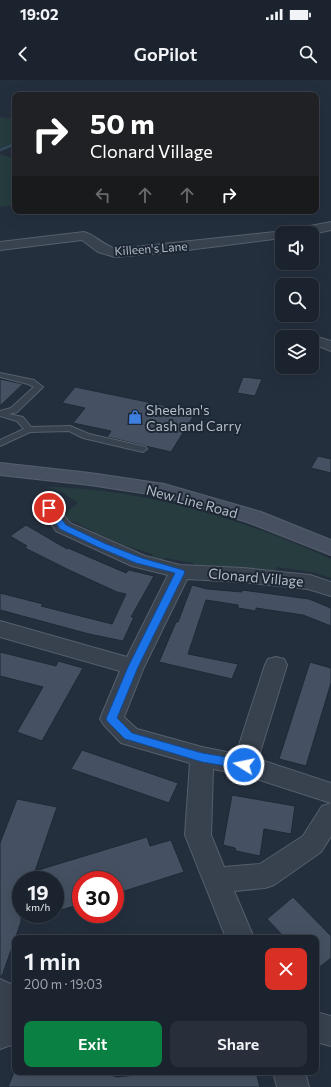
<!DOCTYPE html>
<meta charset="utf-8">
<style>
:root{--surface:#1b232e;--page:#282f3a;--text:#f1f3f6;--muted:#a0a4aa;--line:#39404a;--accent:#0b8043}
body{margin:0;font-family:Commissioner,sans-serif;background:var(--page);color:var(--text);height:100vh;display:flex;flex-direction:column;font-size:15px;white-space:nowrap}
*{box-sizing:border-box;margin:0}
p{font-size:13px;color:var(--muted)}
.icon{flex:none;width:22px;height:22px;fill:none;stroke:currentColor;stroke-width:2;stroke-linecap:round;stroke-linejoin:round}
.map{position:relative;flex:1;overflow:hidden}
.side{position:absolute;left:12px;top:855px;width:307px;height:140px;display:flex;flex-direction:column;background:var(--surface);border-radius:8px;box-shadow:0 4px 16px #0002,0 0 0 1px var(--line)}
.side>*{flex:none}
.banner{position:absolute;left:12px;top:12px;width:307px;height:122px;border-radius:8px;box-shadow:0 4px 16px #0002,0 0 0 1px var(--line);background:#202124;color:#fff;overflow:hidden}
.buttons{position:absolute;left:275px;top:146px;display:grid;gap:8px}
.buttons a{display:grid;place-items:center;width:44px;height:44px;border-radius:8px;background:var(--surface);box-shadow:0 4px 16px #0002,0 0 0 1px var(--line);font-size:20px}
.speed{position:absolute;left:12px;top:791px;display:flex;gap:8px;font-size:20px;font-weight:700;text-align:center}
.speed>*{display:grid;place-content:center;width:52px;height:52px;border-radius:50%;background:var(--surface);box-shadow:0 4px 16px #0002,0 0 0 1px var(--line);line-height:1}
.speed small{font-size:10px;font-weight:400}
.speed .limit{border:6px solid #d22;background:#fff;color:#111}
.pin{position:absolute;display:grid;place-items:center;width:34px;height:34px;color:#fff;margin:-17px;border:2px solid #fff;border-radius:50%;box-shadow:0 1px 4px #0007}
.me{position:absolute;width:44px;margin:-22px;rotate:280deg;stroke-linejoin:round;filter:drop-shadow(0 0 3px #0008)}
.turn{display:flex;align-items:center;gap:14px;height:84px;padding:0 12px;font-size:18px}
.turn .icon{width:52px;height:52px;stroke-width:2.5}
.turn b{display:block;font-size:28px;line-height:34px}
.lanes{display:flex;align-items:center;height:38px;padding:0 12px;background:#0003;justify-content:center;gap:20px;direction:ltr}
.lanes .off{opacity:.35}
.round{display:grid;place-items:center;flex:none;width:42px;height:42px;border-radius:8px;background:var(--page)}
.head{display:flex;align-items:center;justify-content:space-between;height:68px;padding:0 12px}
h1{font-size:24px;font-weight:600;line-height:30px}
.primary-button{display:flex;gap:8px;margin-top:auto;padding:8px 12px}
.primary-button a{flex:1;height:46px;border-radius:8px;background:var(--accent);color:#fff;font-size:16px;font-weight:600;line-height:46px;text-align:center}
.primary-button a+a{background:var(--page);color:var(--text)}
.status{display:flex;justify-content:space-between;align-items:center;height:28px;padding:0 20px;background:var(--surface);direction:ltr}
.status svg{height:11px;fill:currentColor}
header{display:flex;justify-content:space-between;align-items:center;height:52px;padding:0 12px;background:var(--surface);font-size:18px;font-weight:600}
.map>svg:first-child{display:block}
</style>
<div class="status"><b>19:02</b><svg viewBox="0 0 49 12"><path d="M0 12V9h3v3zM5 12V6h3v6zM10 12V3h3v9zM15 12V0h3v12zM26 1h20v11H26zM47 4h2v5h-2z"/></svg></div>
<header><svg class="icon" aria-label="back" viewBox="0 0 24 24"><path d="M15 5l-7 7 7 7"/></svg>GoPilot<svg class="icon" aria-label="search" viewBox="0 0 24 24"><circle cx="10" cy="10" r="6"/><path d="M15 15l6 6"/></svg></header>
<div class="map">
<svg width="331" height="1007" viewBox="0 0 331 1007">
<rect width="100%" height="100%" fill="#242f3e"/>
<g fill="#263c3f">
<polygon points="0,37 15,39 15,66 0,72"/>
<polygon points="0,74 15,79 15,125 0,127"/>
<path d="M47,407C141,408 246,440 331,479V498L312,492L277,487L275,491L193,487L194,483L165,478L162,481L151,478L153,474L126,466L123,469L119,468L122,464L98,454L94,458L91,456L95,452L73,441L69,444L64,437L70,429L78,423L62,412Z"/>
</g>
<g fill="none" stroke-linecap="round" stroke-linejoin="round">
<polygon fill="#394c67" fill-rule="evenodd" points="14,63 15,63 15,65 0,71 0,69"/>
</g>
<g fill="#455162" stroke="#1f2835">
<polygon points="243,297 262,299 255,316 237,313"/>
<polygon points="0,299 23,304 0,326"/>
<polygon points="75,307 196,332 171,372 107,357 111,351 73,343 85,328 62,323"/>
<polygon points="318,376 331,379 331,393 311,388"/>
<polygon points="26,445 67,469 68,468 126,493 129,490 154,496 131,537 134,537 123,561 89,554 0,530 0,513 43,524 41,526 112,544 126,514 117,512 69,490 25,468 27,466 10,456"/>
<polygon points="192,505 207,509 242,512 242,510 309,519 331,528 331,546 303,535 256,528 256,531 238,528 238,525 206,520 188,574 238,584 232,599 159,582 176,542 178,542"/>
<polygon points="0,572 56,586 58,581 83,588 42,661 17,652 43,607 0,596"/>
<polygon points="310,582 331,588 331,603 306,686 279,679"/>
<polygon points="82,670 178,703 169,723 71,689"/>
<polygon points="232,715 295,726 291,754 264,749 260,776 236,771 235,768 223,765"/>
<polygon points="17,719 57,727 35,791 147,757 150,766 171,760 184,792 115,814 115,800 81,800 81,824 55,832 55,800 21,800 21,842 2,896 0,896 0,763"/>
<polygon points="293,817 331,856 331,878 316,890 316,858 285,858 267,839"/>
<polygon points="14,992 101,992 117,997 165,992 256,992 260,1007 8,1007"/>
</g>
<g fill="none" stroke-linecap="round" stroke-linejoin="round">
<defs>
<polygon id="lane" points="0,293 34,300 43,307 17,332 9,334 23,337 31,347 70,346 89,354 146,367 147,369 143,372 83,358 69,351 30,352 0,366 0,360 24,349 17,341 0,336 0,331 11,328 34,307 28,304 0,297"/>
<g id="street">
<path d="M331,142V150L312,154L282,153V158L172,172L115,177L98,172L82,160L0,170V162L84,152C95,155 103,165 116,169L284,151Z"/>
<polygon points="321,258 331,261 331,271 316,265 314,262 316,259"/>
<path d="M49,422L55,424L70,443L145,476L180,485L243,488L310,495L331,502V516L308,509L243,502L187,499L144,587L124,637L137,649L202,667L236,674L265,585L268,579L276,577L284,579L287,585L258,679L331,703V756L321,772L274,805L265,808L234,811L254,858H226L185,755L190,683L121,663L104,645L100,639L120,591L0,557V541L127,577L168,495L132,486L56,451L40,428L43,424ZM213,689L244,695L331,723L322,726L303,756L260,784L224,787L211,755Z"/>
<polygon points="0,899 15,906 15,956 11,965 0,969"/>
<polygon points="316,932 331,936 331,966 316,962"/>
<polygon points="273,992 305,992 309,1007 277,1007"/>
</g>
<polygon id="secondary" points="0,383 90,393 164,404 261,432 331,460 331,475 247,442 162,416 90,405 0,395"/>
</defs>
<use href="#lane" stroke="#565f6c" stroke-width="2"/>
<use href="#street" stroke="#565f6c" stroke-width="2"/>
<use href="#secondary" stroke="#565f6c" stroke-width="2"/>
<use href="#lane" fill="#38414e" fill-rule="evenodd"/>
<use href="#street" fill="#38414e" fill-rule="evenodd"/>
<use href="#secondary" fill="#465061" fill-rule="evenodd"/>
</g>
<polygon fill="#1a73e8" stroke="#114b97" points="46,426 52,426 66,445 106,464 142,478 183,490 185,492 138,587 117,638 132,653 202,673 244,680 248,682 250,685 248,688 244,689 202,682 129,660 125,659 108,642 106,639 128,587 175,493 136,483 100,468 60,449 45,428"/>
<defs>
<symbol id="shop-bare" viewBox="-9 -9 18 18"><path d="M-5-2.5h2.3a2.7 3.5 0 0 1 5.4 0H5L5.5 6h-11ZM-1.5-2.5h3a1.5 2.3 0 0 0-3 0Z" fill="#3f7fe0" stroke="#1d2633" stroke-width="2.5" paint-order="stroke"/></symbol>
</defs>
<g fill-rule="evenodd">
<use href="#shop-bare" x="125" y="327" width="20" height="20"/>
</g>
<g text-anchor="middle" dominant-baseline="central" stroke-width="4" stroke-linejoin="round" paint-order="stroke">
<g font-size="12" fill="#b4bcc9" stroke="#1d2633">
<text transform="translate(151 168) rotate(-4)">Killeen's Lane</text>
</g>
<g font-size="14" fill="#b4bcc9" stroke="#1d2633" text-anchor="start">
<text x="146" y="329">Sheehan's<tspan x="146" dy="16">Cash and Carry</tspan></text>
</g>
<g font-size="14" fill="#b4bcc9" stroke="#1d2633">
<text transform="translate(192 421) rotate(15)">New Line Road</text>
<text transform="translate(256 497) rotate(5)">Clonard Village</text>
</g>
</g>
</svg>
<div class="buttons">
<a><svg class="icon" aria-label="sound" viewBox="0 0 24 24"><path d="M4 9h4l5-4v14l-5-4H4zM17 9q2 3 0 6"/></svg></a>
<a><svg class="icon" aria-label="search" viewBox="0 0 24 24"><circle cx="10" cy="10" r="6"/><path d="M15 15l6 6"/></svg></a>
<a><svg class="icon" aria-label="layers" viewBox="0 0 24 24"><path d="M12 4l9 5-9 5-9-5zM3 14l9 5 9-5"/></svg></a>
</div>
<div class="speed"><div>19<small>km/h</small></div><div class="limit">30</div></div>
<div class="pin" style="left:49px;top:428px;background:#d93025"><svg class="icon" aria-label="arrive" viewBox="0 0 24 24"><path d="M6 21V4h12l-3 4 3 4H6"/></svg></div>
<svg class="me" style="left:244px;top:685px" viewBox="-20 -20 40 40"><circle r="17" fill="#1a73e8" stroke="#fff" stroke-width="3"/><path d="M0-11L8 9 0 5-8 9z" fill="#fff"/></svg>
<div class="banner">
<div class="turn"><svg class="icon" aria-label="right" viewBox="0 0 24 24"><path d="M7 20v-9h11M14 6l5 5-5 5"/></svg><div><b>50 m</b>Clonard Village</div></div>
<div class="lanes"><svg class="icon off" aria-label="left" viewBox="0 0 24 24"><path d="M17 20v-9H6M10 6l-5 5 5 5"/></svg><svg class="icon off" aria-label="ahead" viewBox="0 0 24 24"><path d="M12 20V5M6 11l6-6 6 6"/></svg><svg class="icon off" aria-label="ahead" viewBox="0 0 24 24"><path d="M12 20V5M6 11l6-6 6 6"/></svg><svg class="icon" aria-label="right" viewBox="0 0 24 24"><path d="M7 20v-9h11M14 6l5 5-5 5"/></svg></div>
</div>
<section class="side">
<div class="head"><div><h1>1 min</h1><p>200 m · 19:03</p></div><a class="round" style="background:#d93025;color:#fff"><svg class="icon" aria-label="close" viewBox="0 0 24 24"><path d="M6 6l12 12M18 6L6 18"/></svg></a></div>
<div class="primary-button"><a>Exit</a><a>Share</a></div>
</section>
</div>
